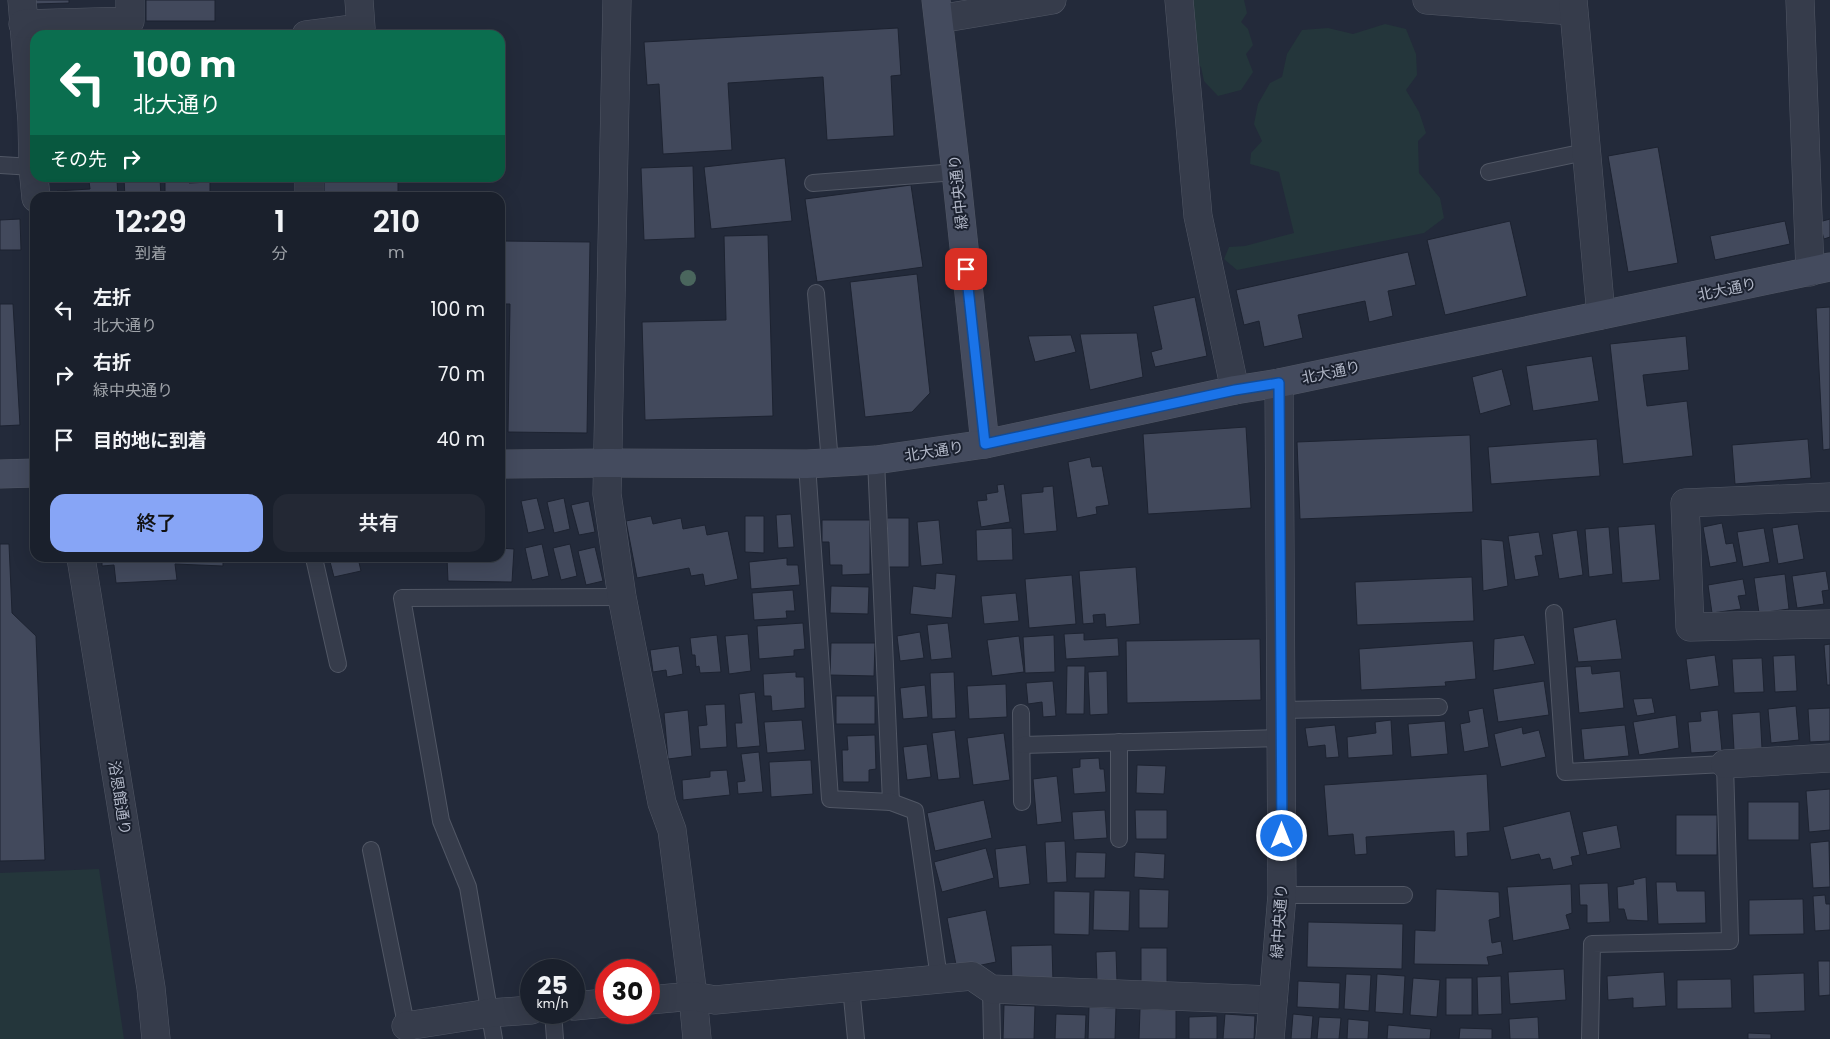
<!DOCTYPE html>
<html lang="ja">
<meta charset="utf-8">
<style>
:root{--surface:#1a202c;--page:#232834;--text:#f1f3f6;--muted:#9fa3a9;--line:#383e48;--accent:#87a5f6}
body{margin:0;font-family:Poppins,"Noto Sans JP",sans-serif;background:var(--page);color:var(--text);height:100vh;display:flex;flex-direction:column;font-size:19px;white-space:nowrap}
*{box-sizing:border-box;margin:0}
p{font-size:16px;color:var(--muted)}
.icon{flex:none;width:28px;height:28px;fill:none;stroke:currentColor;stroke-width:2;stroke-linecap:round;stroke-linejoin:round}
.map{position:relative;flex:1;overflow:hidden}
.side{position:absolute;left:30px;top:192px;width:475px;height:370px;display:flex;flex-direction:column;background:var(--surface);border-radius:15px;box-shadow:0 5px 20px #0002,0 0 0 1px var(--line)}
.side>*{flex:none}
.guide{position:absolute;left:30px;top:30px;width:475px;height:152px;border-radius:15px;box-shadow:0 5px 20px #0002,0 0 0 1px var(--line);background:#0b6e4f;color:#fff;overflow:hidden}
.speed{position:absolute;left:520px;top:959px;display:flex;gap:10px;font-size:25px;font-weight:700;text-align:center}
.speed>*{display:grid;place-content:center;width:65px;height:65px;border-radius:50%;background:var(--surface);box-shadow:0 5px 20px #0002,0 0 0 1px var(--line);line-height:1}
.speed small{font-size:12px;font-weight:400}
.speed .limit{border:8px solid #d22;background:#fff;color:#111}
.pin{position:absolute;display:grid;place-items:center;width:42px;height:42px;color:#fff;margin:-21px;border-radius:10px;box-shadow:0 2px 8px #0006}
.me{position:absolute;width:55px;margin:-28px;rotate:0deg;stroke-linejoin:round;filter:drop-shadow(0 0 4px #0008)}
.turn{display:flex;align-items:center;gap:18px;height:105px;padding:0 20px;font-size:22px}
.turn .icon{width:65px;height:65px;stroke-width:2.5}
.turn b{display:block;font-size:35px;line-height:42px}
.then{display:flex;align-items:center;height:48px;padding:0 20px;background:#0003;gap:10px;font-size:19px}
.eta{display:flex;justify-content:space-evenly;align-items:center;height:85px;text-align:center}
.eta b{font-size:30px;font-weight:600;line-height:35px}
.action{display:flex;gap:10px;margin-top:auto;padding:10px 20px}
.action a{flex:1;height:58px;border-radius:15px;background:var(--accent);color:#111;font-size:20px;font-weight:600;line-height:58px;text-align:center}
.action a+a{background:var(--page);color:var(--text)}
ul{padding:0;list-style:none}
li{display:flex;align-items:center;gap:15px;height:65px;padding:0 20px}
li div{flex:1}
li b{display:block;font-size:19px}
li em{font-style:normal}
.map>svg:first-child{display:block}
</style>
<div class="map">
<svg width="1830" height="1039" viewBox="0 0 1830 1039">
<rect width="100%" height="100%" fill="#232a3a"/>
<g fill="#24363b">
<polygon points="1187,0 1244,0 1247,13 1241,22 1248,29 1253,45 1246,54 1253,72 1241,90 1218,96 1204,81 1201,67 1193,59 1190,44 1196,35 1190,19"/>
<polygon points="1385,24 1406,29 1416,54 1417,75 1406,90 1419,112 1426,133 1418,141 1419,173 1440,198 1444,218 1424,233 1237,270 1224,259 1229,247 1245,246 1294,233 1279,172 1250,164 1251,153 1262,141 1254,124 1258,104 1270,83 1282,77 1287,54 1302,30 1328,28 1353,34"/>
<polygon points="99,869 124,1039 0,1039 0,873"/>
</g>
<g fill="#42495c" stroke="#1d2331">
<polygon points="34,0 69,0 69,3 34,4"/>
<rect x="146" y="0" width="69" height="21"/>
<polygon points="898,28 901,75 891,76 894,136 827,140 823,77 728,83 732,150 663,154 659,84 647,85 644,42"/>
<polygon points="1658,147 1678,263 1628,272 1608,156"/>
<polygon points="785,158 792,221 711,229 704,167"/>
<polygon points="693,166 695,238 644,240 641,168"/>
<polygon points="124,178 160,178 161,198 125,198"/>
<polygon points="165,178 189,178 189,183 210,182 210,198 165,198"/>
<rect x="324" y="178" width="74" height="20"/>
<polygon points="117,180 118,198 57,198 57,191 90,189 89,181"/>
<polygon points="911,185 923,267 817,282 805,199"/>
<polygon points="20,219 21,250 0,250 0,220"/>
<polygon points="1830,219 1830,237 1824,239 1819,222"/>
<polygon points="1510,221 1527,296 1445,315 1427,240"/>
<polygon points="1785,221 1790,244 1715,260 1710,236"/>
<polygon points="768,235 773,416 645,420 642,322 726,320 724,236"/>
<polygon points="500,241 590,242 587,433 508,432 510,304 500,304"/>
<polygon points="1408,252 1416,285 1388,291 1393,316 1369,322 1365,301 1298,315 1303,338 1264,347 1259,321 1244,325 1236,290"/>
<polygon points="917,274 930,393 912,412 865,417 850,282"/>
<polygon points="1195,297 1207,356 1155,367 1151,352 1162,349 1153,306"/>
<polygon points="0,304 13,304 20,425 0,426"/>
<polygon points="1830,307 1830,449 1823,450 1816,308"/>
<polygon points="1137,333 1143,377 1090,390 1080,334"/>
<polygon points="1071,335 1076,352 1035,362 1028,336"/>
<polygon points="1686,336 1689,370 1643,375 1647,406 1687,401 1693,456 1623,464 1610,344"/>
<polygon points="1592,356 1599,401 1533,411 1526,366"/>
<polygon points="1502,369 1511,405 1480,414 1472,377"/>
<polygon points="1246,427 1251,508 1148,514 1143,434"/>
<polygon points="1470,435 1473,512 1300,519 1297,442"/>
<polygon points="1597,439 1600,476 1491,484 1488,447"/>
<polygon points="1808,439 1811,478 1735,484 1732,445"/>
<polygon points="1090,457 1092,467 1102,466 1109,505 1096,507 1097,514 1077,518 1068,462"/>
<polygon points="1004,484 1010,522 981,527 977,501 987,500 986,494 998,492 997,485"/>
<polygon points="1053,486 1057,531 1024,534 1021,494 1043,492 1043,487"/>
<polygon points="537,498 545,529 528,533 521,501"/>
<polygon points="564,498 570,529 554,533 547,502"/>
<polygon points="589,501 595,532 579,535 571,505"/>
<polygon points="791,514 794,547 778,548 776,515"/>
<polygon points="651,516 653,524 681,518 683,529 705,525 707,535 728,531 738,579 705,586 703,574 691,576 689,568 637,578 626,521"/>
<polygon points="745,516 764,516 764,553 745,552"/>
<polygon points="887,518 909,518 909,567 888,567"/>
<polygon points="822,520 870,520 870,574 842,575 842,565 830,565 829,542 822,542"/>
<polygon points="939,520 943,564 921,566 917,522"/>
<polygon points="1722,523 1726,544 1733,543 1737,562 1710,567 1703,527"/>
<polygon points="1655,524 1660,580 1622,583 1618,527"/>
<polygon points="1798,524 1804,559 1778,564 1772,528"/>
<polygon points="1609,527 1613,574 1589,577 1585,529"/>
<polygon points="1012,528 1013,560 977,561 976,530"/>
<polygon points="1764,528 1770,562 1743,567 1737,532"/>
<polygon points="1577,530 1583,575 1559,579 1552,534"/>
<polygon points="1539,532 1543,555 1535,556 1539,576 1515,580 1508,536"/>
<polygon points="1481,539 1503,541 1508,586 1483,591"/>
<polygon points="0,544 9,544 12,613 36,636 45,860 0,861"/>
<polygon points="542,544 549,576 532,580 525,548"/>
<polygon points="570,544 577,576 561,580 553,548"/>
<polygon points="595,547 603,581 586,585 578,551"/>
<polygon points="500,548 514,549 512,582 448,581 447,558 500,558"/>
<polygon points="102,558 223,558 223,566 175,564 177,580 116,583 114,565 102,566"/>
<polygon points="329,558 358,558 361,571 334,577"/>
<polygon points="787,558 787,565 798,565 800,585 751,589 749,562"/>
<polygon points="1136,567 1140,624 1106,627 1105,614 1093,615 1094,623 1083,624 1079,571"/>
<polygon points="1826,571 1829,590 1822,591 1824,604 1797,608 1792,576"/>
<polygon points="936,573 956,575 952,618 910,614 913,586 935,589"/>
<polygon points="1785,574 1789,609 1759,613 1754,578"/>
<polygon points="1072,575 1076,624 1029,628 1025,579"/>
<polygon points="1472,577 1474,621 1357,625 1355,582"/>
<polygon points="1743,579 1746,595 1738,596 1741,609 1712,613 1708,585"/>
<polygon points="831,586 869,587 868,614 830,613"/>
<polygon points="793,590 795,611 786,611 787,618 754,620 752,593"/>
<polygon points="1016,593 1019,621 984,624 981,596"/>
<polygon points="1616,619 1622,659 1578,662 1573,628"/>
<polygon points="803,623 805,649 794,650 794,656 759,659 757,626"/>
<polygon points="948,623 952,658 931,660 927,625"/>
<polygon points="920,632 924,658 900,661 897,636"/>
<polygon points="1084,633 1084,640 1118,638 1119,656 1066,659 1064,634"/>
<polygon points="748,634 751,671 729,674 725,636"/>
<polygon points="717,635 721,672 700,673 699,666 696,667 695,655 692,655 690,638"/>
<polygon points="1054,635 1055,672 1025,673 1023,637"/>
<polygon points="1524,635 1535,664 1493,671 1494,639"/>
<polygon points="1019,636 1024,672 992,676 987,640"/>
<polygon points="1260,639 1261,700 1127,703 1126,641"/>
<polygon points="1473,641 1476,679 1445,682 1446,686 1361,690 1359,649"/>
<polygon points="831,643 875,643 874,676 830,675"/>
<polygon points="1830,644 1830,685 1827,685 1824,645"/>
<polygon points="679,646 683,674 667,677 666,670 653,672 650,650"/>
<polygon points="1715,655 1719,686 1690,690 1686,659"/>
<polygon points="1795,655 1797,691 1775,692 1773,656"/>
<polygon points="1762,658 1764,692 1734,693 1732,659"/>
<polygon points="1067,666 1085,666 1084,714 1066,714"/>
<polygon points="1591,666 1592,674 1620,671 1624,708 1579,713 1575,667"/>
<polygon points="1107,671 1108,714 1090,715 1088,672"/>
<polygon points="796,672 796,677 804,677 805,708 772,711 771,696 764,696 763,674"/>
<polygon points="954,672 956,718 932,719 930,673"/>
<polygon points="1053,681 1056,716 1043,717 1042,702 1028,704 1026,683"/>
<polygon points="1544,681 1549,715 1498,722 1493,689"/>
<polygon points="1006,684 1007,717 969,719 967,686"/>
<polygon points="925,685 928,717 903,719 900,688"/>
<polygon points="755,692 760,746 737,748 735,723 742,723 739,694"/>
<rect x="836" y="696" width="39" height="28"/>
<polygon points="1652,698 1655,713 1637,716 1633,699"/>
<polygon points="725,704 727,747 700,749 698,726 707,725 705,705"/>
<polygon points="1796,706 1799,740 1771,743 1768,709"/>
<polygon points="1483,708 1489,747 1464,752 1460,724 1470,722 1468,711"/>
<polygon points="1830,708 1830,741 1810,742 1808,709"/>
<polygon points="688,710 692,756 668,759 664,713"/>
<polygon points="1718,710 1722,751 1691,753 1688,722 1701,721 1700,712"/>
<polygon points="1760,712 1762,748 1734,750 1732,714"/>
<polygon points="1676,715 1679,748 1639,755 1633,722"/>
<polygon points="802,720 805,750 767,753 764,722"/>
<polygon points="1391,720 1393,755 1348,758 1347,737 1376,733 1375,722"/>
<polygon points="1445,721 1448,754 1411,757 1408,724"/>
<polygon points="1335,725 1339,757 1326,758 1325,745 1308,747 1305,728"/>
<polygon points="1625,725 1629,756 1584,760 1581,729"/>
<polygon points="1522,727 1523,734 1539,730 1546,757 1501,767 1494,734"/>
<polygon points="955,730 960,778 938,780 932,733"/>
<polygon points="1004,733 1010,780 973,785 967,738"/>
<polygon points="875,735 876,769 869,770 869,782 843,782 842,750 848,750 847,736"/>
<polygon points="927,744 931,777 907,780 903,747"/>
<polygon points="759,752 763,792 738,794 737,782 745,781 741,754"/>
<polygon points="1099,758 1100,769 1104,769 1106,792 1074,794 1072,768 1080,767 1080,759"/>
<polygon points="811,760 813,794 771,797 769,762"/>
<polygon points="1137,765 1166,766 1164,794 1136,793"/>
<polygon points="727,770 730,795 683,800 682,780 710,777 710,771"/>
<polygon points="1487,774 1490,831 1467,833 1468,856 1455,857 1454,831 1366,837 1367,854 1355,855 1353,834 1328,836 1324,785"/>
<polygon points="1057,776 1062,822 1037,825 1033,779"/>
<polygon points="1830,789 1830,830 1809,832 1806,791"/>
<polygon points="984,800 992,838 935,851 927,813"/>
<rect x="1748" y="802" width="51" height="38"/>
<polygon points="1105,810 1107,838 1074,840 1072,812"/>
<polygon points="1135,810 1167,810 1167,839 1136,839"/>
<polygon points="1570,811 1580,855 1571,857 1573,865 1553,870 1550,858 1541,860 1539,854 1511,860 1503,827"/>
<rect x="1676" y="815" width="41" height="40"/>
<polygon points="1617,825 1621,848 1587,855 1582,832"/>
<polygon points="1065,841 1067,882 1047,883 1045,842"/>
<polygon points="1829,841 1830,887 1813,888 1810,843"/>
<polygon points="1026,845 1030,884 999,888 995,849"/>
<polygon points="986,848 994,878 942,892 934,862"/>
<polygon points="1076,852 1106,853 1105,878 1075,878"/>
<polygon points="1135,852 1165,854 1164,879 1134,877"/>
<polygon points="1646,877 1648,921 1627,920 1624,909 1618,909 1617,887 1634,884 1633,880"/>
<polygon points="1656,882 1676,882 1677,891 1705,891 1706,923 1658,924"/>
<polygon points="1608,883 1610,922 1587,923 1587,905 1580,905 1579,884"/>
<polygon points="1571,884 1572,913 1566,915 1570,929 1513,941 1507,887"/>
<polygon points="1139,889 1169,890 1168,928 1139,928"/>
<polygon points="1436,889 1499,892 1500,917 1489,920 1492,943 1501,941 1503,954 1487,957 1489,965 1414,964 1415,930 1435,931"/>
<polygon points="1094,890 1130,891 1129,931 1093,930"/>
<polygon points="1054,891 1090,892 1089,935 1054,934"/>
<polygon points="1825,895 1826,904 1830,904 1830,930 1815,931 1813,896"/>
<polygon points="1803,899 1804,934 1749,935 1749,900"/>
<polygon points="986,910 996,962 957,970 947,918"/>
<polygon points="1308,922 1403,924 1402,969 1307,967"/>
<polygon points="1052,945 1053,983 1012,983 1011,946"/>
<rect x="1141" y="948" width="26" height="35"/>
<polygon points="1116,951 1117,982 1097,982 1096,952"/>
<polygon points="1818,961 1830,961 1830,995 1819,996"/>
<polygon points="1564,969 1566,1000 1510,1004 1508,972"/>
<polygon points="1664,972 1666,1006 1633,1008 1633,998 1608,1000 1607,976"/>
<polygon points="1804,973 1805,1011 1754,1013 1753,975"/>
<polygon points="1346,974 1371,975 1369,1011 1344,1009"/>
<polygon points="1377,974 1405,976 1403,1014 1375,1012"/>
<polygon points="1501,976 1502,1014 1478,1015 1477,977"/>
<polygon points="1413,978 1440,980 1437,1017 1410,1015"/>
<rect x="1446" y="978" width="26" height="37"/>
<polygon points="1731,979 1732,1008 1677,1009 1677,980"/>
<polygon points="1298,981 1340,983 1339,1009 1297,1007"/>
<polygon points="1004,1005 1035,1006 1034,1039 1003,1039"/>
<polygon points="1089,1007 1116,1008 1115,1039 1088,1039"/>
<polygon points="1140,1009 1176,1010 1176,1039 1139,1039"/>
<polygon points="1056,1014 1086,1015 1085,1039 1055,1039"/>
<polygon points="1225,1014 1255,1016 1254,1039 1223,1039"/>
<polygon points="1293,1014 1313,1016 1311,1039 1291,1039"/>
<polygon points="1217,1016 1217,1039 1189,1039 1189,1017"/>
<polygon points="1319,1017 1341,1018 1339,1039 1317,1039"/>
<polygon points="1538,1017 1539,1039 1510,1039 1509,1019"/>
<polygon points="1348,1019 1369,1021 1368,1039 1347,1039"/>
<polygon points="1388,1025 1431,1029 1430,1039 1387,1039"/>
<polygon points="1460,1028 1492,1029 1492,1039 1459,1039"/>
<polygon points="1748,1033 1771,1034 1771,1039 1748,1039"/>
</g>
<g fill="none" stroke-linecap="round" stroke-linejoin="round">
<defs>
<g id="lane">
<polyline points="0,165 33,167"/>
<polyline points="1489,172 1585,152"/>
<polyline points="813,183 956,172"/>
<polyline points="816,293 830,463"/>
<polyline points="876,460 891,802"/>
<polyline points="807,464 830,799 891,802 915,811 939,978"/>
<polyline points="314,558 338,664"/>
<polyline points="1554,613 1565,772 1725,764 1730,941 1592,944 1590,1039"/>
<polyline points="1282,710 1439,707"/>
<polyline points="1021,713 1022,802"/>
<polyline points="1119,742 1119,839"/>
<polyline points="1022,745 1282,738"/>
<polyline points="371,850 408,1034"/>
<polyline points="1282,895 1404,895"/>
<polyline points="851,987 856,1039"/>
<polyline points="991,989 992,1039"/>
<polyline points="553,1012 555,1039"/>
<polyline points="494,1039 468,887 441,821 402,598 622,597"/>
</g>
<g id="street">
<polyline points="22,0 32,121 33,167 36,198"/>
<polyline points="617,0 607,494 622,597 662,803 672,830 693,996 697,1039"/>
<polyline points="1179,0 1198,216 1235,390"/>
<polyline points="1427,0 1573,11"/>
<polyline points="1573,0 1601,315"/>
<polyline points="1800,0 1810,272"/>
<polyline points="939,19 1052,0"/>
<polyline points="23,24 130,21 130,0"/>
<polyline points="306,35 361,28 359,0"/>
<polyline points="309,198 309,178"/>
<polyline points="1830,497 1685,503 1690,627 1830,624"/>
<polyline points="81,558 151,988 156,1039"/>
<polyline points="1725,764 1830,758"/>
<polyline points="649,1000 693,996 715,1000 972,976 991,989 1273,1000"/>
<polyline points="574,1006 606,1003"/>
<polyline points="406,1026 490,1013 531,1010"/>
<polyline points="1270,1039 1282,895 1279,383"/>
</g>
<g id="secondary">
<polyline points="936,0 956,172 985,444"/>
<polyline points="500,464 607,463 807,464 876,460 985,444 1235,390 1279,383 1830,267"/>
<polyline points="0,474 35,473"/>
</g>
</defs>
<use href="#lane" stroke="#515765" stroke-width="18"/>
<use href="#street" stroke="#515765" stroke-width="29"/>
<use href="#secondary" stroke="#515765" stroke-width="29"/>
<use href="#lane" stroke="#363c4b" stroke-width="16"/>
<use href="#street" stroke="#363c4b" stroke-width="28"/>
<use href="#secondary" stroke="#444b5e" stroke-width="28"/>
</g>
<circle fill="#4a665d" cx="688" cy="278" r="8"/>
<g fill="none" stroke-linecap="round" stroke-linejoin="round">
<defs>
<polyline id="route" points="966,269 985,444 1235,390 1279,383 1282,836"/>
</defs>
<use href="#route" stroke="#114b97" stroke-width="12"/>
<use href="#route" stroke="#1a73e8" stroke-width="9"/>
</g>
<g text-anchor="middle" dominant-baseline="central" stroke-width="4" stroke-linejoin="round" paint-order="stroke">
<g font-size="15" fill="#b1b7c7" stroke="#1b212f">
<text transform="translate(958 192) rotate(-96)">緑中央通り</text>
<text transform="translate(1727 289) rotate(-12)">北大通り</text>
<text transform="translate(1331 372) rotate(-12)">北大通り</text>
<text transform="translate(934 451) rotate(-9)">北大通り</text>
<text transform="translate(120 798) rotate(81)">浴恩館通り</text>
<text transform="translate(1279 921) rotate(-86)">緑中央通り</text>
</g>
</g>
</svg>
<div class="speed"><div>25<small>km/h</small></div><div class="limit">30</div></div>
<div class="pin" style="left:966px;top:269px;background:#d93025"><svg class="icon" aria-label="arrive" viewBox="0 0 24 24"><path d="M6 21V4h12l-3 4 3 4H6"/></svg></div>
<svg class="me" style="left:1282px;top:836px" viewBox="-20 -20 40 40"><circle r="17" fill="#1a73e8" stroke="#fff" stroke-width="3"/><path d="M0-11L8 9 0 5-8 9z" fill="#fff"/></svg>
<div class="guide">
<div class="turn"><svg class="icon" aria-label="left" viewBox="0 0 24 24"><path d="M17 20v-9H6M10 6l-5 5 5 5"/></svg><div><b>100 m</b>北大通り</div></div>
<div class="then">その先<svg class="icon" aria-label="right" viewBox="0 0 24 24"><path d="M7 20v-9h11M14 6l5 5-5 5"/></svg></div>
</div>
<section class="side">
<div class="eta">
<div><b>12:29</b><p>到着</p></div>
<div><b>1</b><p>分</p></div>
<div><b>210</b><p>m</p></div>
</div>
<ul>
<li><svg class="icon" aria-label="left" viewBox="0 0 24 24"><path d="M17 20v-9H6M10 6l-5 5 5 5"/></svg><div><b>左折</b><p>北大通り</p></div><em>100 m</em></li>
<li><svg class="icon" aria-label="right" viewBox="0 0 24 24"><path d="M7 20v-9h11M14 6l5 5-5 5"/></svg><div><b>右折</b><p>緑中央通り</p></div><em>70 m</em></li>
<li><svg class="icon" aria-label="arrive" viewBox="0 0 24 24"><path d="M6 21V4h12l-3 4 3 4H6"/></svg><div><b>目的地に到着</b></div><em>40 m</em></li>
</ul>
<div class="action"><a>終了</a><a>共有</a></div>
</section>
</div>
